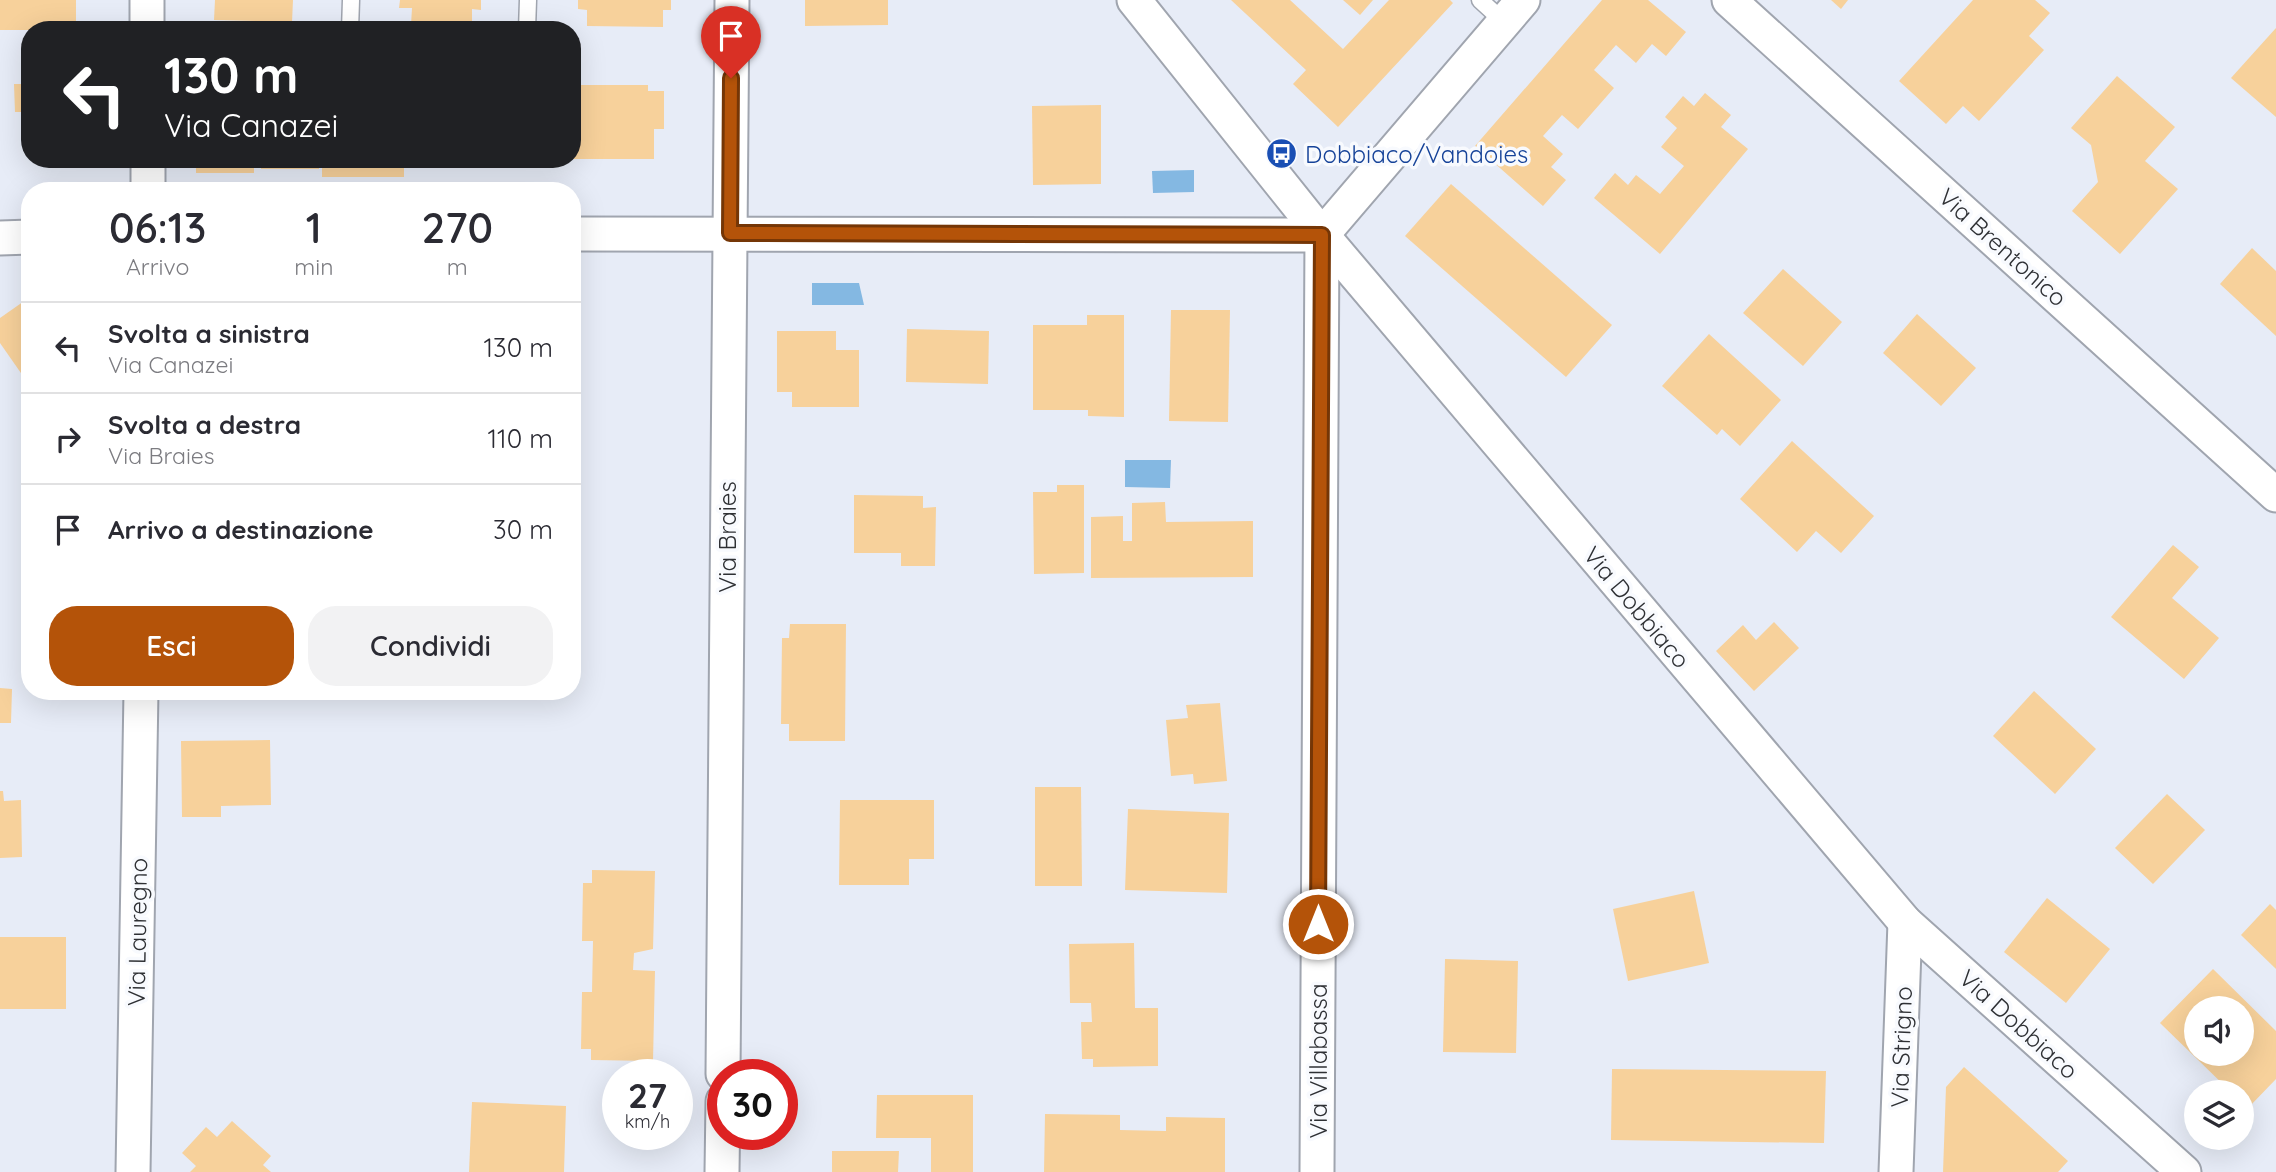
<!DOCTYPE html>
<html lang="it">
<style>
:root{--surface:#fff;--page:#f2f2f3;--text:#2b2b33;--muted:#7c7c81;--line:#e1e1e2;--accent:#b45309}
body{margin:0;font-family:Quicksand,sans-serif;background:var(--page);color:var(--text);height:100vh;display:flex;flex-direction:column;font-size:26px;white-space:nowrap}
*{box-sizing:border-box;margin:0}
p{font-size:23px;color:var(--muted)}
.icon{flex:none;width:38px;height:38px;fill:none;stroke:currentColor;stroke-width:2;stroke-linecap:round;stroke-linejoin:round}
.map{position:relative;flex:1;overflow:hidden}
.details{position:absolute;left:21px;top:182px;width:560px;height:518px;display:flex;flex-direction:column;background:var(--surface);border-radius:28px;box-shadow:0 7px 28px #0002}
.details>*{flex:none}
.guide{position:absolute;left:21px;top:21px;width:560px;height:147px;border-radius:28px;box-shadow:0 7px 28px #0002;background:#202124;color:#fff;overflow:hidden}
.buttons{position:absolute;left:2184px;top:996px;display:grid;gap:14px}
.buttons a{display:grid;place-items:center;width:70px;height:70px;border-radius:50%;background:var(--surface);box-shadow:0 7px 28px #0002;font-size:35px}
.speed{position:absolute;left:602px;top:1059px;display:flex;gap:14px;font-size:35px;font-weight:700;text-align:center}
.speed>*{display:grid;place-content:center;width:91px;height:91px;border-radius:50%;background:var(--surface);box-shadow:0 7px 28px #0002;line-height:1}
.speed small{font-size:18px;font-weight:400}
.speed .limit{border:10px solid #d22;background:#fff;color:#111}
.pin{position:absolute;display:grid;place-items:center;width:60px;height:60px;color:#fff;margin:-72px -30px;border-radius:50% 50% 50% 0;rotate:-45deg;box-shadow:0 0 7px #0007}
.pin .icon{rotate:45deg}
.me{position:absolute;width:77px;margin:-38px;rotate:0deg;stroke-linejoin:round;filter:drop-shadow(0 0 5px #0008)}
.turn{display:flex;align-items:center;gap:24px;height:147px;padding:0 28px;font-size:32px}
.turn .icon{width:91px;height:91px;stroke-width:2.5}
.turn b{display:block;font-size:49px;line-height:60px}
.eta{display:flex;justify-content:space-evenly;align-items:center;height:119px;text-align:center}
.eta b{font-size:42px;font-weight:600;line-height:49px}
.cta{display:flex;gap:14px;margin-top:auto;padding:14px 28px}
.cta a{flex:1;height:80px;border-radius:28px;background:var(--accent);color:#fff;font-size:28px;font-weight:600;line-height:80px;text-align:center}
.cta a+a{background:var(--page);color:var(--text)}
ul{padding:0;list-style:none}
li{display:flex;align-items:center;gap:21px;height:91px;padding:0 28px;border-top:2px solid var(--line)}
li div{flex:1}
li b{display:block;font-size:26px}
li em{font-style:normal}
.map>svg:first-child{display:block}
</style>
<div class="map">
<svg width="2276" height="1172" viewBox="0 0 2276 1172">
<rect width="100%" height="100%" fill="#e7ecf7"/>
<g fill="#84b8e2">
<polygon points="1194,170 1194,192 1153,193 1152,171"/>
<polygon points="812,283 859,283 864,305 812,305"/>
<polygon points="1125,460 1171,460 1170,488 1125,487"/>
<polygon points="23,477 30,477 30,508 23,509"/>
</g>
<g fill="#f7d19b" fill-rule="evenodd">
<rect x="0" y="0" width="76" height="30"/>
<polygon points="215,0 293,0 292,22 214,20"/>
<polygon points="400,0 481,0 481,10 472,9 472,27 411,25 412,8 399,8"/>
<polygon points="578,0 671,0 671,10 663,10 663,27 587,26 587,10 578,9"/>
<polygon points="805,0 888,0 888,25 805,26"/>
<polygon points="1231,0 1290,0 1343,49 1389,0 1450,0 1453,3 1338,127 1293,84 1306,70"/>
<polygon points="1343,0 1373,0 1360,15"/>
<polygon points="1602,0 1648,0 1686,32 1666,56 1652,44 1636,63 1616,45 1594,70 1614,88 1578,129 1562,115 1543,136 1563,154 1551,167 1566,180 1543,206 1475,146"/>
<polygon points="1831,0 1848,0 1841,9"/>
<polygon points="1973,0 2035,0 2050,13 2029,36 2044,50 1979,121 1963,106 1946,124 1899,81"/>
<polygon points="2276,28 2276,117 2231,78"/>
<polygon points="2117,76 2175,127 2145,161 2178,189 2120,254 2072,211 2098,182 2091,145 2071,128"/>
<polygon points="14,84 30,84 30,112 15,112"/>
<polygon points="572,85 648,85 648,91 664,91 664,129 654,129 654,159 572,159"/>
<polygon points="1705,93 1731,115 1721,127 1748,149 1660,254 1594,198 1615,173 1628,185 1636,175 1660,194 1684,166 1661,147 1677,128 1665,117 1683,96 1694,106"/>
<polygon points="1101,105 1101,184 1033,185 1032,106"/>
<rect x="196" y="159" width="58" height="14"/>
<rect x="261" y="159" width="58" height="10"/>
<rect x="322" y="159" width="82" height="18"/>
<polygon points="1451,184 1612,325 1566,377 1405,236"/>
<polygon points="2252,248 2276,271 2276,336 2220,284"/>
<polygon points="1783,269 1842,322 1803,366 1743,313"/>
<polygon points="30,297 30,386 0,343 0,318"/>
<polygon points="1171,310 1230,310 1228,422 1169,421"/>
<polygon points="1917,314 1976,368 1941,406 1883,353"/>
<polygon points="1087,315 1124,315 1124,417 1088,416 1088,410 1033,410 1033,325 1087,325"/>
<polygon points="907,329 989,331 988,384 906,382"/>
<polygon points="777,331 836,331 836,350 859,350 859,407 792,407 792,392 777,392"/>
<polygon points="1709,334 1781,400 1740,446 1722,429 1717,435 1662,386"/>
<polygon points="1792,441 1874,516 1841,553 1816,531 1797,552 1740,499"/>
<polygon points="1057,485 1084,485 1084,573 1034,574 1033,492 1057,492"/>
<polygon points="854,495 923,496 923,508 936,507 935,566 901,566 901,553 854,553"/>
<polygon points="1165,502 1166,522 1253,521 1253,577 1091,578 1091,517 1123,516 1123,541 1132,541 1132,503"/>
<polygon points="2173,545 2199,567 2172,598 2219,638 2184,679 2111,617"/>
<polygon points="1774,622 1799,648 1754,691 1716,651 1743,625 1756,640"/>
<polygon points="790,624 846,624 845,741 789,741 789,724 781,724 782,638 789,638"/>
<polygon points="0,688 12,689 11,723 0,723"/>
<polygon points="2034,691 2096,749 2055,794 1993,736"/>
<polygon points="1220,703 1227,781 1194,784 1193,774 1171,776 1166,720 1188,718 1186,705"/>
<polygon points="270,740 271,805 221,806 221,817 182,817 181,741"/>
<polygon points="1035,787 1081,787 1082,886 1035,886"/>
<polygon points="0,791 3,791 4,801 21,800 22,857 0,858"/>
<polygon points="2167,794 2205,830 2153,884 2115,848"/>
<polygon points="840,800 934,800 934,859 909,859 909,885 839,885"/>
<polygon points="1128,809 1229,813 1227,893 1125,890"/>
<polygon points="592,870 655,871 653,949 634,953 633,970 655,971 653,1061 591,1060 591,1049 581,1049 582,992 592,992 593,941 582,941 583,883 592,883"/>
<polygon points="1694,891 1709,963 1628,981 1613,909"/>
<polygon points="2047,898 2110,949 2066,1003 2004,952"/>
<polygon points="2270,904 2276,910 2276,969 2241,935"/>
<rect x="0" y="937" width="66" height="72"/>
<polygon points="1134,943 1135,1008 1158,1008 1158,1066 1093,1067 1093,1059 1082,1059 1081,1022 1092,1022 1091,1003 1070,1003 1069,944"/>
<polygon points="1445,959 1518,961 1516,1053 1443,1052"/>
<path d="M2213,969L2276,1031V1079L2248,1108L2242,1102V1092H2231L2160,1023ZM2196,1008H2242V1054H2196Z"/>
<polygon points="1964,1067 2068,1161 2058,1172 1943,1172 1946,1087"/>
<polygon points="1612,1069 1826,1071 1824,1143 1611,1140"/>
<polygon points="877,1095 973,1095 973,1172 931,1172 931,1138 876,1138"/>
<polygon points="472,1102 566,1106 564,1172 469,1172"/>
<polygon points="1045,1114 1120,1115 1120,1130 1166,1131 1166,1117 1225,1118 1225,1172 1044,1172"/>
<polygon points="232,1121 271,1156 263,1165 271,1172 190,1172 196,1166 182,1153 206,1127 217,1137"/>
<polygon points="832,1151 899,1151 898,1172 832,1172"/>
</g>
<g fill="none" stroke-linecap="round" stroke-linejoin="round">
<defs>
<g id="service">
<polyline points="1480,0 1504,22"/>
<polyline points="350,30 351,0"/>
<polyline points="527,30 528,0"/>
</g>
<g id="minor">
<polyline points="147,0 147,30"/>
<polyline points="1134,0 1322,235 1905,922 2184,1172"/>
<polyline points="1729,0 2276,495"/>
<polyline points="148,159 148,191"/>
<polyline points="572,234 1322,235"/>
<polyline points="1322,235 1523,0"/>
<polyline points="0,238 30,237"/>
<polyline points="723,1074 732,0"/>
<polyline points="133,1172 141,691"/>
<polyline points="722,1172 723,1101"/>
<polyline points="1317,1172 1322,235"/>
<polyline points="1896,1172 1905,922"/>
</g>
</defs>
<use href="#service" stroke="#a0a5af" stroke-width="19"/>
<use href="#minor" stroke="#a0a5af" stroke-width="37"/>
<use href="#service" stroke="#fff" stroke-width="16"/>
<use href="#minor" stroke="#fff" stroke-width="33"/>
</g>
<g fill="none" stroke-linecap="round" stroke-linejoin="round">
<defs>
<polyline id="route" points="731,78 730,233 1322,235 1318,924"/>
</defs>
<use href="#route" stroke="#753606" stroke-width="18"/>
<use href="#route" stroke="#b45309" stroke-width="12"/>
</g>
<defs>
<symbol id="bus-disc" viewBox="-11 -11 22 22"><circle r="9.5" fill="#1a4fb4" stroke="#f8fafe"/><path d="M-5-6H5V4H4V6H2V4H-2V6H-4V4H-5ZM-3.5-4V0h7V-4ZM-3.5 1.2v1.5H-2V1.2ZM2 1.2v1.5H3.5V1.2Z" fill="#fff"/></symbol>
</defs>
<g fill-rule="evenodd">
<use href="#bus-disc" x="1264" y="136" width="35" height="35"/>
</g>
<g text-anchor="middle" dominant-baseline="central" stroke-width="7" stroke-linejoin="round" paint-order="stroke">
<g font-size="24" fill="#164399" stroke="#f8fafe" text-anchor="start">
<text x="1305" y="154">Dobbiaco/Vandoies</text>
</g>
<g font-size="24" fill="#2e3034" stroke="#f8fafe">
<text transform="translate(2003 247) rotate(42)">Via Brentonico</text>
<text transform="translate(727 537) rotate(-90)">Via Braies</text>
<text transform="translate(1637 607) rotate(50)">Via Dobbiaco</text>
<text transform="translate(137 932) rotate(-89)">Via Lauregno</text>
<text transform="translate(2019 1024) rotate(42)">Via Dobbiaco</text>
<text transform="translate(1901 1047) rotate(-88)">Via Strigno</text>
<text transform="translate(1318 1061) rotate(-90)">Via Villabassa</text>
</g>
</g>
</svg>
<div class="buttons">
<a><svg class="icon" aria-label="sound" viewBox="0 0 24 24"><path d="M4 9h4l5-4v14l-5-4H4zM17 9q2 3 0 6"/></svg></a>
<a><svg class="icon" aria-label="layers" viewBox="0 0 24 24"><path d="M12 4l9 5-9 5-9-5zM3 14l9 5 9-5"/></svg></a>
</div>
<div class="speed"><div>27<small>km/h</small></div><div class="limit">30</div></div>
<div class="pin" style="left:731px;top:78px;background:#d93025"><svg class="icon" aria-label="arrive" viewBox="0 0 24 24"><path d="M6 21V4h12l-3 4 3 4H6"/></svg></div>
<svg class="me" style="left:1318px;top:924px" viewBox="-20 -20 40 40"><circle r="17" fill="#b45309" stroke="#fff" stroke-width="3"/><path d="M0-11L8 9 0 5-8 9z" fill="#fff"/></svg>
<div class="guide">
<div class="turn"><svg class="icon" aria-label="left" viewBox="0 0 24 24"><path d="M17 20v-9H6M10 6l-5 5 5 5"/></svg><div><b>130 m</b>Via Canazei</div></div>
</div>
<section class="details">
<div class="eta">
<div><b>06:13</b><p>Arrivo</p></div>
<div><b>1</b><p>min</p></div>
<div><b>270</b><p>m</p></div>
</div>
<ul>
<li><svg class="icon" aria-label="left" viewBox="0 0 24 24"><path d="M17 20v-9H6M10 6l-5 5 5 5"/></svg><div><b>Svolta a sinistra</b><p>Via Canazei</p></div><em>130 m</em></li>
<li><svg class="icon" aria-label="right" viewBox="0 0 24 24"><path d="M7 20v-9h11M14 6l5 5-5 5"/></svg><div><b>Svolta a destra</b><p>Via Braies</p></div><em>110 m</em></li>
<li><svg class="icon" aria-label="arrive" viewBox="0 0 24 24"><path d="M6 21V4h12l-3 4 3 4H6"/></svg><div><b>Arrivo a destinazione</b></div><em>30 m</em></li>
</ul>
<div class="cta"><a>Esci</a><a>Condividi</a></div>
</section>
</div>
